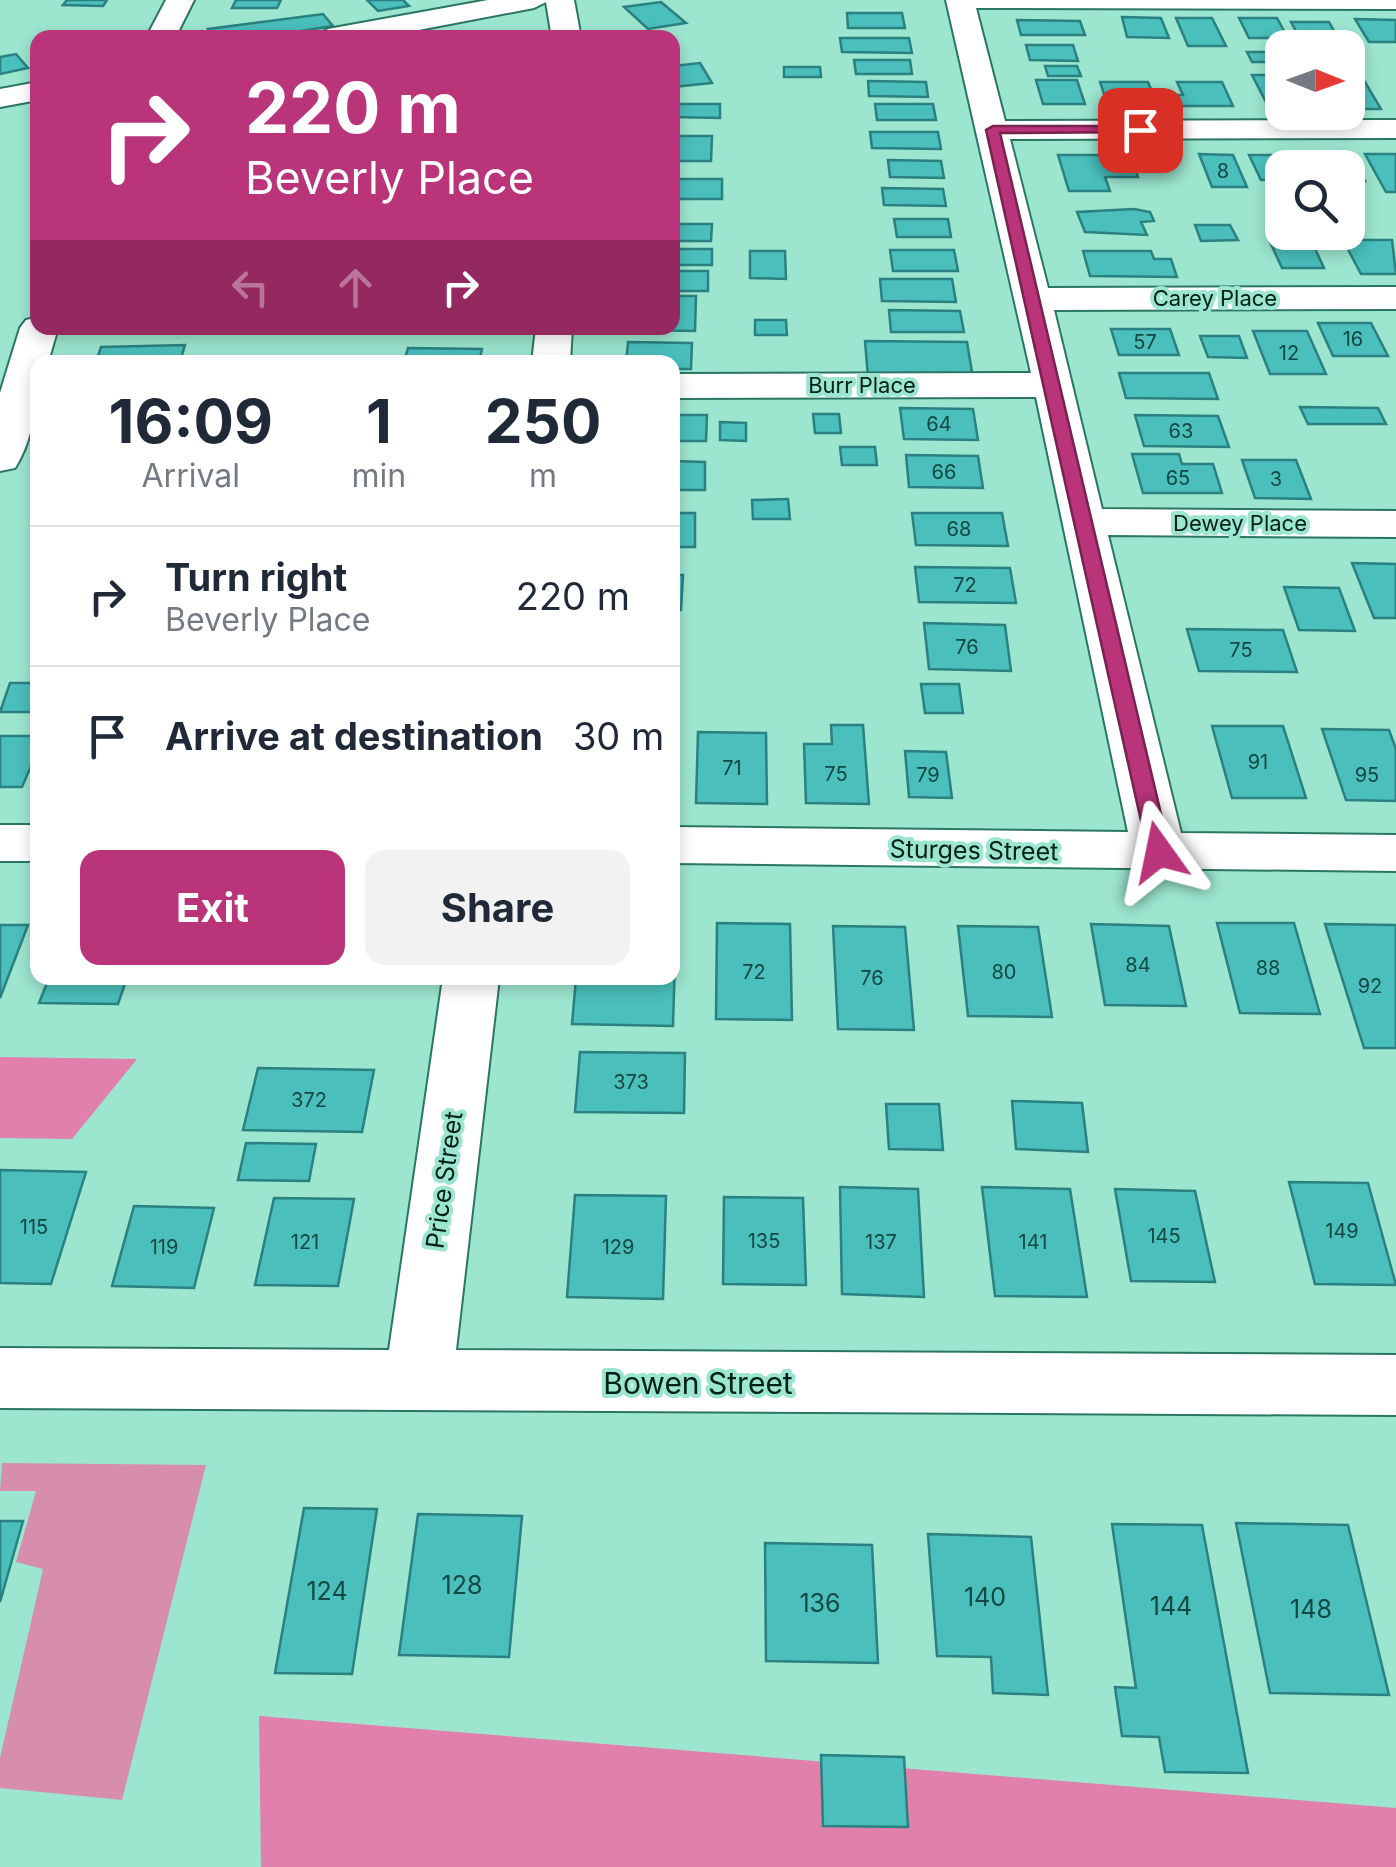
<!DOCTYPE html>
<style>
:root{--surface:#fff;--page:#f2f2f3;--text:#1f2937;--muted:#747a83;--line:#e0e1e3;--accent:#b93479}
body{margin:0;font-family:Inter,sans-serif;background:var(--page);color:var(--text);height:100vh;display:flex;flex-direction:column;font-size:38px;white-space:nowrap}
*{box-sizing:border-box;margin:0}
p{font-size:32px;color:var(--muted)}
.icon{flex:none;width:55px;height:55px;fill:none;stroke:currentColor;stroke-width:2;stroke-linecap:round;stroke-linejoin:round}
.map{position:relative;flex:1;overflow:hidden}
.sheet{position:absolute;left:30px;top:355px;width:650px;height:630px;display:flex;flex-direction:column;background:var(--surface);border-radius:20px;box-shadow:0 5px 15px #0003}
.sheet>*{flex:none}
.guide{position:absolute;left:30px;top:30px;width:650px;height:305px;border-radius:20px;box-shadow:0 5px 15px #0003;background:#b93479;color:#fff;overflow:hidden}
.needle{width:65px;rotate:91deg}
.buttons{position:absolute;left:1265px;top:30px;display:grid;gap:20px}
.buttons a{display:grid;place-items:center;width:100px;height:100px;border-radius:20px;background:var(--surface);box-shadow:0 5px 15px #0003;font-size:50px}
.pin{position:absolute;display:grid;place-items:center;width:85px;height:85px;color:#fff;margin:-42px;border-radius:20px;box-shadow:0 5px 15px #0006}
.me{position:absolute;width:110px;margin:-55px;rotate:348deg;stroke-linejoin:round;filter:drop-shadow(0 0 8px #0008)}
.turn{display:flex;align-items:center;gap:35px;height:210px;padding:0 50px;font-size:45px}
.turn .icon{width:130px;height:130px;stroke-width:2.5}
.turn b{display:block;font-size:70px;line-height:85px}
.lanes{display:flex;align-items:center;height:95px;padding:0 50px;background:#0003;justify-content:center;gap:50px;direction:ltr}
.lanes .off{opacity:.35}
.eta{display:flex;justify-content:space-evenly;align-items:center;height:170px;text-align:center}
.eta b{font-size:60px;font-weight:700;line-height:70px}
.cta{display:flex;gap:20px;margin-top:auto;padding:20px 50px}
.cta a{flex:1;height:115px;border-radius:20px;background:var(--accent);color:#fff;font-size:40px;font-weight:700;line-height:115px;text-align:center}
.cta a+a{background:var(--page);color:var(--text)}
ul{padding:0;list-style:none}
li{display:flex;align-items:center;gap:30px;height:140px;padding:0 50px;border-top:2px solid var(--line)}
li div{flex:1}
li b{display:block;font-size:38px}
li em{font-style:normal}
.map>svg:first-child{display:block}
</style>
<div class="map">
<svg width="1396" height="1867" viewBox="0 0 1396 1867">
<rect width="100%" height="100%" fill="#9ce6d0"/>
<polygon fill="#d68eac" points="2,1463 206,1465 122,1800 0,1788 0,1758 43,1569 16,1562 36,1491 0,1491"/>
<g fill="#e180aa">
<polygon points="0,1057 137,1059 72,1139 0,1138"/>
<polygon points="259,1716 1396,1808 1396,1867 261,1867"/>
</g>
<g fill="#4abfbc" stroke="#2b8180" stroke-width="2.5">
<polygon points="67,0 107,0 103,6 63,5"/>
<polygon points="236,0 281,0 277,8 232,8"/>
<polygon points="367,0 403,0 409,6 378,11"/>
<polygon points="661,2 686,23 648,29 624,7"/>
<polygon points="847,13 902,13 905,28 848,28"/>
<polygon points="323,14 333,26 257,38 214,38 208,29"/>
<polygon points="1122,17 1161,18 1169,38 1127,37"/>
<polygon points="1176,18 1212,18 1226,46 1188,46"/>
<polygon points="1239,18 1277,18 1288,38 1249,38"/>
<polygon points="1355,19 1396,20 1396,42 1369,42"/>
<polygon points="1017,20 1080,21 1085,35 1021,35"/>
<polygon points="1291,22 1329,22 1339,40 1301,40"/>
<polygon points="840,38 909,38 912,53 842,52"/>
<polygon points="1026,45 1073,45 1078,61 1030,60"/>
<polygon points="1247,52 1274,52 1279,62 1252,62"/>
<polygon points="16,54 28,68 0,74 0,57"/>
<polygon points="854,60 910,60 912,74 856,74"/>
<polygon points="700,63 712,83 672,87 672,66"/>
<polygon points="1045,66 1077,66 1081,76 1048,76"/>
<polygon points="784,67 820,67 821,77 784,77"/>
<polygon points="1252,75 1282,75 1282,108 1269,108"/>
<polygon points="1348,77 1362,77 1381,109 1348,109"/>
<polygon points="1036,80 1077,80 1085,104 1043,104"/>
<polygon points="868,81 926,82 928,97 869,96"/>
<polygon points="1100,82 1148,82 1159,109 1109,109"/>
<polygon points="1177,82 1222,82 1233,106 1178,106 1173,95 1183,95"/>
<polygon points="672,104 720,104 720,118 672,117"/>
<polygon points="875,104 933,104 936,120 877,120"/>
<polygon points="870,132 938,132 941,149 872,148"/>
<polygon points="672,136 712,136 711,161 672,161"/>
<polygon points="1309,153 1350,154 1365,181 1348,181 1348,168 1316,168"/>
<polygon points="1199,154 1233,155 1247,187 1212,187"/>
<polygon points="1365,154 1396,154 1396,192 1386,192"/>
<polygon points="1058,155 1130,155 1138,177 1105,177 1110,191 1069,191"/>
<polygon points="1249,155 1289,155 1295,168 1282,168 1282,180 1261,180"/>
<polygon points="888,160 941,161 944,178 890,177"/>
<rect x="672" y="179" width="50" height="20"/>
<polygon points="882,188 943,189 946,206 884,205"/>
<polygon points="1134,209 1150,212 1154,221 1141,222 1147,235 1085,232 1077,212"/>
<polygon points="894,219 948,219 951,237 897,237"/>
<polygon points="672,224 712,224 711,241 672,241"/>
<polygon points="1195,225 1230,225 1238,240 1201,241"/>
<polygon points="1343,240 1392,240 1396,274 1361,274"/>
<polygon points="1270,242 1312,242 1324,268 1282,268"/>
<rect x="672" y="249" width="40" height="16"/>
<polygon points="890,250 954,250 958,271 893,271"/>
<polygon points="750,251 785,251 786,279 750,278"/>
<polygon points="1083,251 1151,251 1154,259 1171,259 1177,277 1090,276"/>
<rect x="672" y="271" width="36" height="20"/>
<polygon points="880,279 952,279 956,302 882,301"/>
<polygon points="672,296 696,296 695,331 641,330 672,328"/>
<polygon points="889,310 960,311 964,332 891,332"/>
<polygon points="755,320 786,320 787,335 755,335"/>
<polygon points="1318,323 1371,323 1388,356 1333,356"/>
<polygon points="107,328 190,328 189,331 105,332"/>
<polygon points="415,328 479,328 478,333 414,332"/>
<polygon points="1111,329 1170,329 1179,355 1119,355"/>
<polygon points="1253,331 1307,331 1326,374 1270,374"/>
<polygon points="1200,336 1239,336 1247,358 1208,357"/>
<polygon points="865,341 967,342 973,378 868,377"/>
<polygon points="628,342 692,343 691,369 672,369 672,362 626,362"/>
<polygon points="185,345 180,362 96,362 101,347"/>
<polygon points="408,348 482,349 479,362 404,362"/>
<polygon points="1119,373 1209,373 1218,399 1126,398"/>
<polygon points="1300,407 1378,408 1386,424 1308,424"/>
<polygon points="900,408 973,409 978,440 904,439"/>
<polygon points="813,414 839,414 841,433 815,433"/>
<polygon points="672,415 707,415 706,441 672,441"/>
<polygon points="1135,415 1218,416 1229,447 1144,446"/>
<polygon points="720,422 746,423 746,441 720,440"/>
<polygon points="840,447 875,447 877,465 842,465"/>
<polygon points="1132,454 1179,454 1182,464 1213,464 1222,493 1143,493"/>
<polygon points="906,455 978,456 983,488 909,487"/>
<polygon points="1242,460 1296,460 1311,499 1255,498"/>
<polygon points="672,461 705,462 705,490 672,490"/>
<polygon points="788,499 790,519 753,519 752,500"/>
<rect x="672" y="513" width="23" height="34"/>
<polygon points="912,513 1002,513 1008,546 916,545"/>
<polygon points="1352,563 1396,564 1396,618 1374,618"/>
<polygon points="915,567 1010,568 1016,603 919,602"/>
<polygon points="672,575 683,575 681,610 672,610"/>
<polygon points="1284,587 1339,588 1355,631 1299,630"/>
<polygon points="924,623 1005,625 1011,671 929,669"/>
<polygon points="1187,629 1283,630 1297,672 1199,671"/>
<polygon points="10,683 38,683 38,712 0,712"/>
<polygon points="921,684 959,684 963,713 925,713"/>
<polygon points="831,725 863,725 869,804 806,803 804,744 832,744"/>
<polygon points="1212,726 1283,726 1306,798 1232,798"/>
<polygon points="1322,729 1389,730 1396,749 1396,801 1346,800"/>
<polygon points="698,732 766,733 767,804 696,803"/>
<polygon points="0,736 38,736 38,750 22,787 0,787"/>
<polygon points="905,751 946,752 952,798 909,797"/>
<polygon points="717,923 790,924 792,1020 716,1019"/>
<polygon points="1217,923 1294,923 1320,1014 1240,1013"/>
<polygon points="672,924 676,924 673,1026 572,1024 576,978 672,978"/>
<polygon points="1091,924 1169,926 1186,1006 1105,1005"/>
<polygon points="1325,924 1396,925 1396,1048 1364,1048"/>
<polygon points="0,925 28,925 0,998"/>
<polygon points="833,926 905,927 914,1030 838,1029"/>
<polygon points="958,926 1038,927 1052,1017 968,1016"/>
<polygon points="49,978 127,978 118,1004 39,1003"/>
<polygon points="580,1052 685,1053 684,1113 575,1112"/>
<polygon points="258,1068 374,1070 362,1132 243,1130"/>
<polygon points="1012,1101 1082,1103 1088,1152 1016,1149"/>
<polygon points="886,1104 939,1104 943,1150 889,1149"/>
<polygon points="246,1143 316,1144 309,1181 238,1180"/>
<polygon points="0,1170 86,1172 51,1284 0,1283"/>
<polygon points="1289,1182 1368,1183 1396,1285 1315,1284"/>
<polygon points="840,1187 918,1189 924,1297 842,1294"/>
<polygon points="982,1187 1070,1189 1087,1297 995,1296"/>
<polygon points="1115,1189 1195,1191 1215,1282 1131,1281"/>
<polygon points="575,1195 666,1196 663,1299 567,1297"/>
<polygon points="724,1197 803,1198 806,1285 723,1284"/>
<polygon points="274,1198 354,1199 338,1286 255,1285"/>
<polygon points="134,1206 214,1208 194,1288 112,1286"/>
<polygon points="304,1508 377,1509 352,1674 275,1673"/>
<polygon points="418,1514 522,1516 509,1657 399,1655"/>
<polygon points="0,1521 23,1521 0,1602"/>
<polygon points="1236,1523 1348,1525 1389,1695 1270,1693"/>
<polygon points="1112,1524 1202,1525 1248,1773 1165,1772 1159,1737 1122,1736 1115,1687 1136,1688"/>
<polygon points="928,1534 1031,1537 1048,1695 993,1693 991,1657 937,1656"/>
<polygon points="765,1543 872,1545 878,1663 766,1661"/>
<polygon points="821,1755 904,1757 908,1827 823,1826"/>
</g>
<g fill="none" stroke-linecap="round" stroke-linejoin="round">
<defs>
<g id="minor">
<polygon points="166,0 194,0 175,38 146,38"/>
<polygon points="488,0 574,0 581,38 552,38 546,2 534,8 377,38 314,38 328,29"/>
<polygon points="946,0 1396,0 1396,9 976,8 1005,121 1396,120 1396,138 1010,139 1048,288 1396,287 1396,309 1054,310 1102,509 1396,511 1396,537 1108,535 1181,833 1396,835 1396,871 672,863 672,827 1128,832 1036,397 672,398 672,374 1031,373"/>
<polygon points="38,82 38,100 0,107 0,89"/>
<path d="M38,317V328H58L48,362H38C38,396 34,439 15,468L0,471V393L20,328L26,320Z"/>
<polygon points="536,328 572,328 570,362 532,362"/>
<rect x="0" y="825" width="38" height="36"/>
<polygon points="443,978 499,978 456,1350 1396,1355 1396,1415 0,1408 0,1348 389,1350"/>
</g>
</defs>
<use href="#minor" stroke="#2a7663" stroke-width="4"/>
<use href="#minor" fill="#fff" fill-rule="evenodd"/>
</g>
<polygon fill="#b93479" stroke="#78224f" stroke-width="2.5" points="1140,126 1144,127 1144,132 1000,133 1170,852 1159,860 1148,852 986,130 993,126"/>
<g text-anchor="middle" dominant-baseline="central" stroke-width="8" stroke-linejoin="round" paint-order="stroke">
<g font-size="20" fill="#144842">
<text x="1223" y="171">8</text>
<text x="1353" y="339">16</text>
<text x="1145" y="342">57</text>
<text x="1289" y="353">12</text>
<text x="939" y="424">64</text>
<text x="1181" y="431">63</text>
<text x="944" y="472">66</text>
<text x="1178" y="478">65</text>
<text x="1276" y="479">3</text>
<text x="959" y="529">68</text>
<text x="965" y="585">72</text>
<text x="967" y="647">76</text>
<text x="1241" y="650">75</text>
<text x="1258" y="762">91</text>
<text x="732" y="768">71</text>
<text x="836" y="774">75</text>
<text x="928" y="775">79</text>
<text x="1367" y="775">95</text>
<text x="1138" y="965">84</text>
<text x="1268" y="968">88</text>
<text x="754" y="972">72</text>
<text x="1004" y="972">80</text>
<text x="872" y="978">76</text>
<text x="1370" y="986">92</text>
<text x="631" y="1082">373</text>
<text x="309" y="1100">372</text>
<text x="34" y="1227">115</text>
<text x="1342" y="1231">149</text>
<text x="1164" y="1236">145</text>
<text x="764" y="1241">135</text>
<text x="305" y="1242">121</text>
<text x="881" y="1242">137</text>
<text x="1033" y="1242">141</text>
<text x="164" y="1247">119</text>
<text x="618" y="1247">129</text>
</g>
<g font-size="22" fill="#022119" stroke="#9ce6d0">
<text x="1215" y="298">Carey Place</text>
<text x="862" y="385">Burr Place</text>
<text x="1240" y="523">Dewey Place</text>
</g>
<g font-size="25" fill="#022119" stroke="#9ce6d0">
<text transform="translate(974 850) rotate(1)">Sturges Street</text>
<text transform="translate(444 1180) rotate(-82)">Price Street</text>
</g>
<g font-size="25" fill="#144842">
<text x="462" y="1585">128</text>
<text x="327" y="1591">124</text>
<text x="985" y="1597">140</text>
<text x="820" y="1603">136</text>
<text x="1171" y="1606">144</text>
<text x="1311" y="1609">148</text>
</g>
<g font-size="30" fill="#022119" stroke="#9ce6d0">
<text x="698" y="1383">Bowen Street</text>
</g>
</g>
</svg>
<div class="buttons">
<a><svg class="needle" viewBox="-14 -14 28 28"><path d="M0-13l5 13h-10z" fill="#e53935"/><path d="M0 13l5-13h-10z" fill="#747a83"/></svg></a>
<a><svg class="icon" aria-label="search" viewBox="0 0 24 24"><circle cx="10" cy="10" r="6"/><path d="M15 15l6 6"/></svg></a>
</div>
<div class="pin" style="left:1140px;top:130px;background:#d93025"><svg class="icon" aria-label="arrive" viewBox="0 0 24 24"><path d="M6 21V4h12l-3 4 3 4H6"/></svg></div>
<svg class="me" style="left:1159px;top:852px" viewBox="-20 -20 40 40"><path d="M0-17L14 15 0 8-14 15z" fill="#b93479" stroke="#fff" stroke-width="4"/></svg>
<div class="guide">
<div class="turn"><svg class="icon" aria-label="right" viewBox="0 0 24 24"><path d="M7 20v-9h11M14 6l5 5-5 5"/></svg><div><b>220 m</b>Beverly Place</div></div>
<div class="lanes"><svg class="icon off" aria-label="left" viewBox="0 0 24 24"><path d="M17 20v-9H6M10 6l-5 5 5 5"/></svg><svg class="icon off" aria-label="ahead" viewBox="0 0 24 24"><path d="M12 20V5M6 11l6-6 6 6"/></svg><svg class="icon" aria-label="right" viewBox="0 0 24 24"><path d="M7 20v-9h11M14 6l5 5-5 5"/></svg></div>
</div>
<section class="sheet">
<div class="eta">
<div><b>16:09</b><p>Arrival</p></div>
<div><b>1</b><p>min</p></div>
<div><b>250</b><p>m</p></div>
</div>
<ul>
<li><svg class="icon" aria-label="right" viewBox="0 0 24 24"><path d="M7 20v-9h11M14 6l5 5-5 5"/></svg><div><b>Turn right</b><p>Beverly Place</p></div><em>220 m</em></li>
<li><svg class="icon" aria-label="arrive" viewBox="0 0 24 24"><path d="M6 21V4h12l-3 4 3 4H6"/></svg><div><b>Arrive at destination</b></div><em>30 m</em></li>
</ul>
<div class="cta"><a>Exit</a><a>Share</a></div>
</section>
</div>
